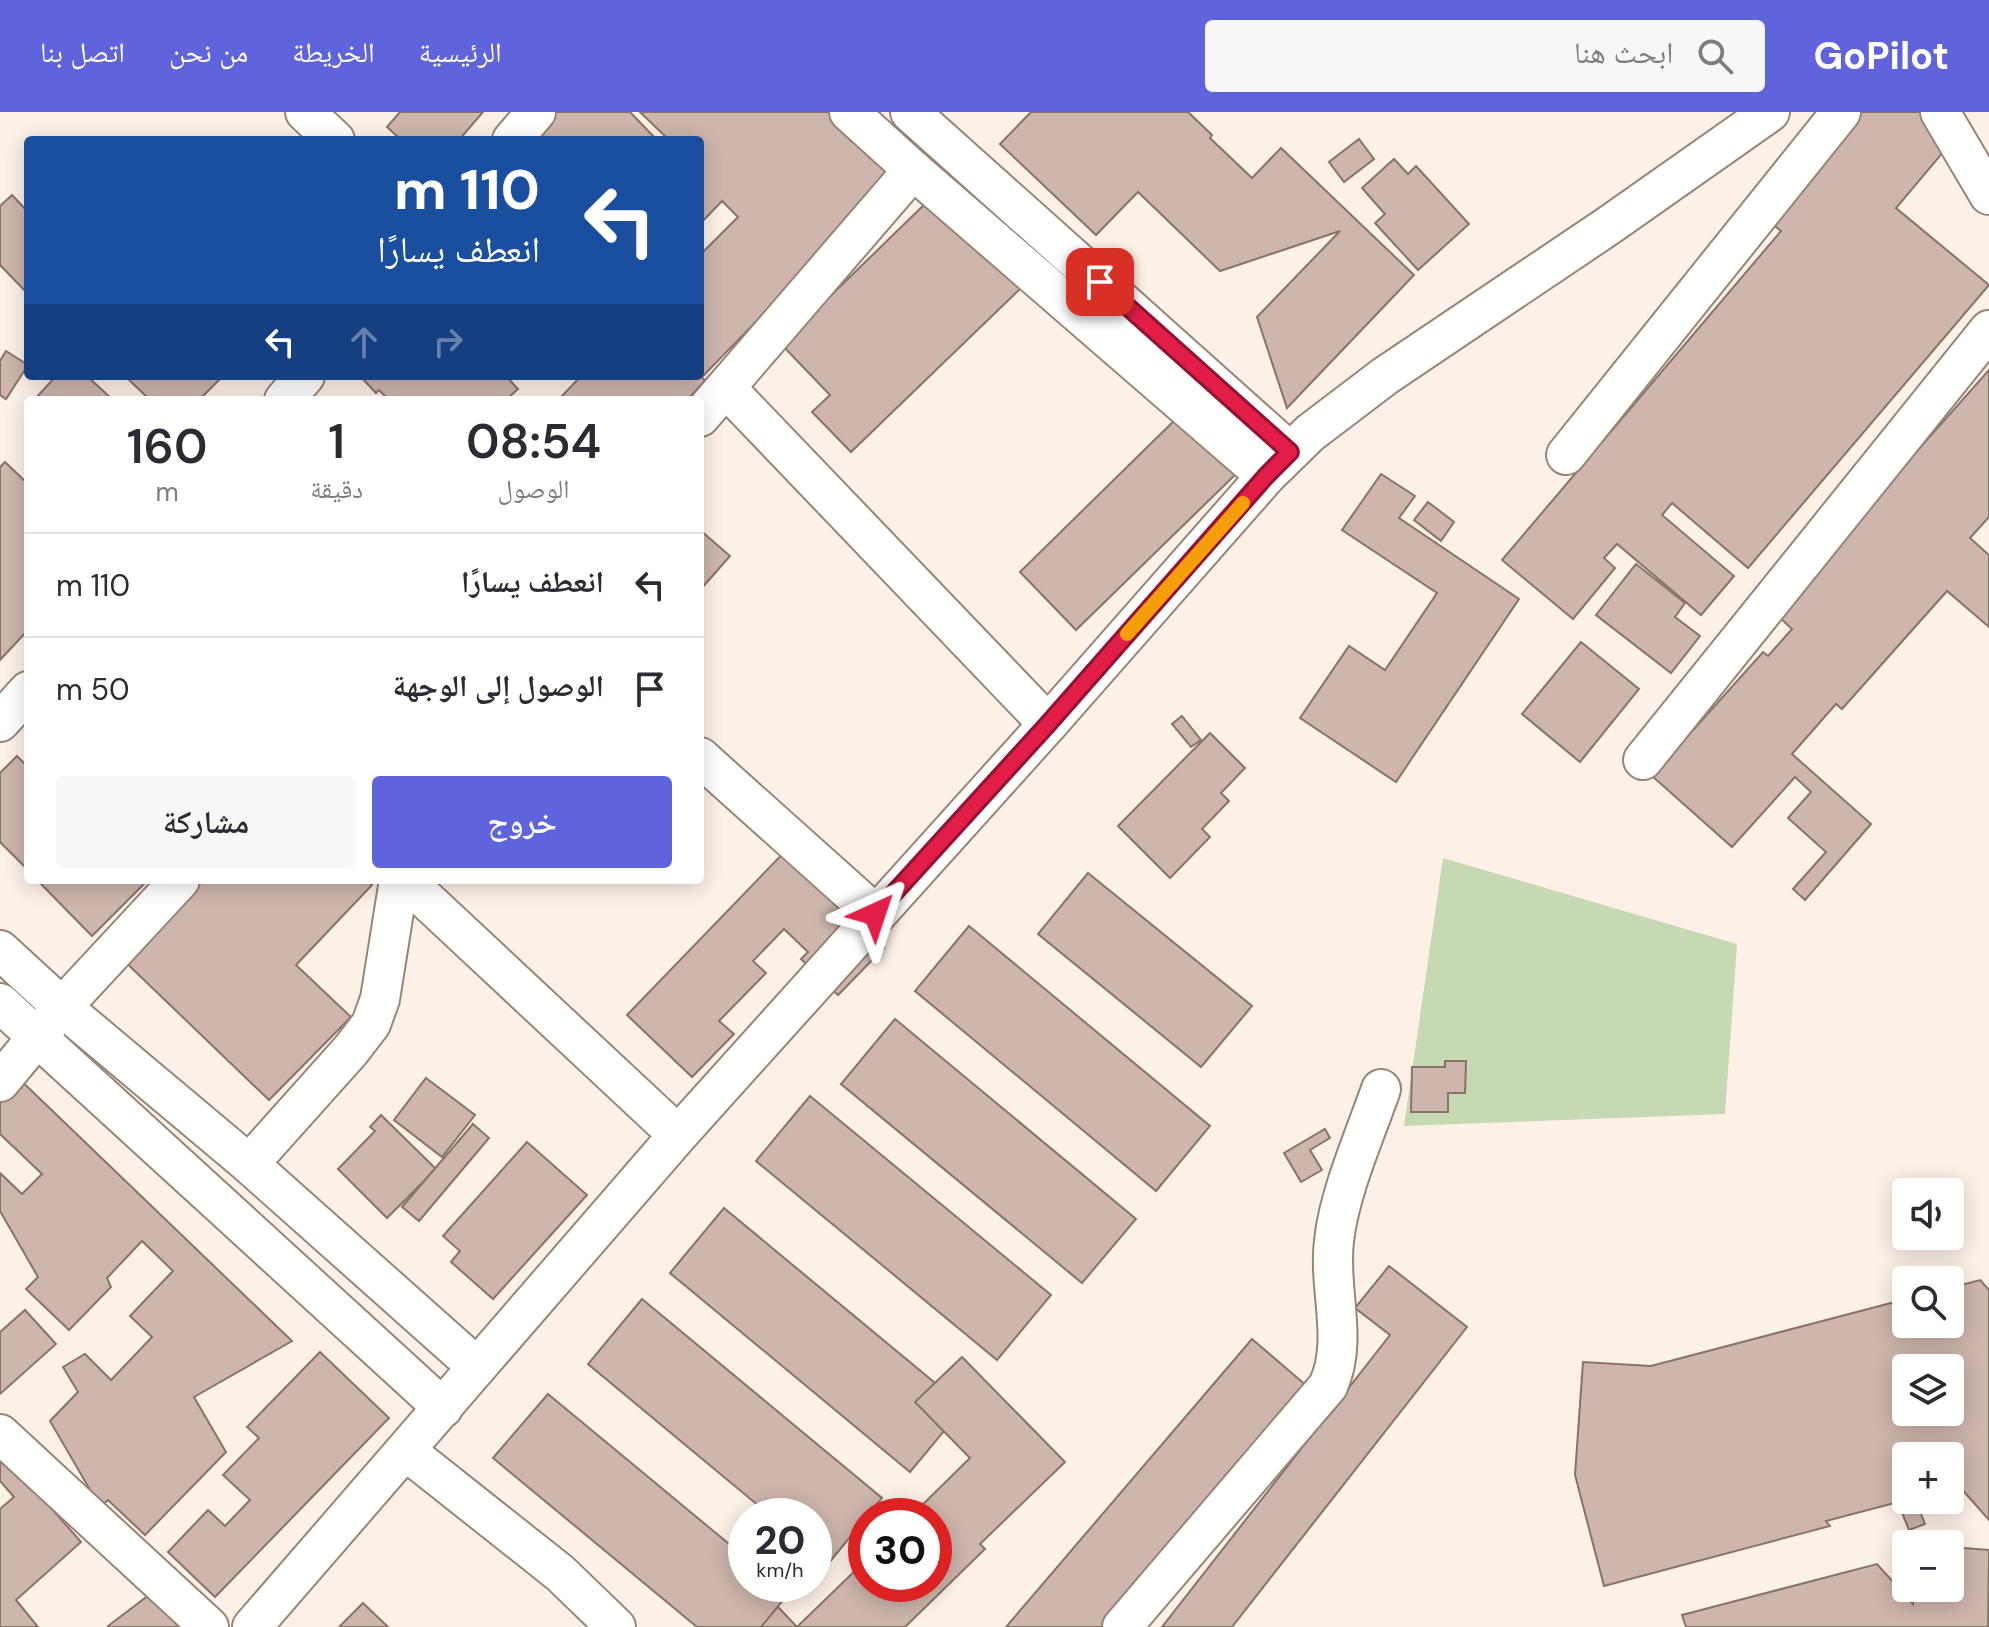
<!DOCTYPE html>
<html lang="ar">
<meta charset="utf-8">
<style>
:root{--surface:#fff;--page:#f7f7f7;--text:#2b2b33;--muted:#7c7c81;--line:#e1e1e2;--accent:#5f64dc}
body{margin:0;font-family:"DM Sans","Noto Naskh Arabic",sans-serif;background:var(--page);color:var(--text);direction:rtl;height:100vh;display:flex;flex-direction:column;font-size:30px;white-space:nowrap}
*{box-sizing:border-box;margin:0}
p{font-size:26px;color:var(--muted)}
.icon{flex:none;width:44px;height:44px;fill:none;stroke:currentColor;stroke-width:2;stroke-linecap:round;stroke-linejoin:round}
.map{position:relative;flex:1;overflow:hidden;direction:ltr}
.drawer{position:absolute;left:24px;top:284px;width:680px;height:488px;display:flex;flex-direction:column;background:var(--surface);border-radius:8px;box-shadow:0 4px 20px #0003;direction:rtl}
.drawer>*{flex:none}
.banner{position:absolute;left:24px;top:24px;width:680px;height:244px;border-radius:8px;box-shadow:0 4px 20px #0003;direction:rtl;background:#1a4fa0;color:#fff;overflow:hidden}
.controls{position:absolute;left:1892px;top:1066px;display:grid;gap:16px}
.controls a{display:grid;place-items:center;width:72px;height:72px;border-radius:8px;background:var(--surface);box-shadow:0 4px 20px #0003;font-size:40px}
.speed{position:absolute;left:728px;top:1386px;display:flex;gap:16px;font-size:40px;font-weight:700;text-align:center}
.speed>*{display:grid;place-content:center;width:104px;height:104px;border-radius:50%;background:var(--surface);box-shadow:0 4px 20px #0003;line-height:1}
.speed small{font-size:20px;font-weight:400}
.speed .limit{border:12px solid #d22;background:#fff;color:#111}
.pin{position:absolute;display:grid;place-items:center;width:68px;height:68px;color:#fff;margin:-34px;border-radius:16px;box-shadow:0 4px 12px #0006}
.me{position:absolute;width:88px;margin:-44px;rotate:42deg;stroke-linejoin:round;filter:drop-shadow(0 0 6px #0008)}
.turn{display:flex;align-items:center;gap:28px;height:168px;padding:0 32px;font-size:36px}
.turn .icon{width:104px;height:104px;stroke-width:2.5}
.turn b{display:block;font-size:56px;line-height:68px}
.lanes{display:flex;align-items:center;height:76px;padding:0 32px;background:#0003;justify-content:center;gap:40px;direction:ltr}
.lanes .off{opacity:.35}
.eta{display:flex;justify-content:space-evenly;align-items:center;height:136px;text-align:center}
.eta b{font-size:48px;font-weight:600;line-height:56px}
.cta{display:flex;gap:16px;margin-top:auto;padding:16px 32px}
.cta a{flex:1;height:92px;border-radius:8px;background:var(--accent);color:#fff;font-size:32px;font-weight:600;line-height:92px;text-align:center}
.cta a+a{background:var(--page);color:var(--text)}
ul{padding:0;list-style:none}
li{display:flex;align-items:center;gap:24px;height:104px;padding:0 32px;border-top:2px solid var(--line)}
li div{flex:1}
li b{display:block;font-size:30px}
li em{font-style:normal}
header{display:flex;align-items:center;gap:48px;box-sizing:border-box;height:112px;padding:0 40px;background:var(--accent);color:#fff}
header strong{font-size:38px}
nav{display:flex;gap:44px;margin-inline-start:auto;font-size:28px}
.search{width:560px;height:72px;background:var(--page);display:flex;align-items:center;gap:20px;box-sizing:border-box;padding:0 28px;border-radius:8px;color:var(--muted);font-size:30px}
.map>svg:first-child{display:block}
</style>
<header>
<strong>GoPilot</strong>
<div class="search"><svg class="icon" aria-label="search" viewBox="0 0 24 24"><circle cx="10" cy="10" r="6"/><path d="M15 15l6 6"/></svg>ابحث هنا</div>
<nav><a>الرئيسية</a><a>الخريطة</a><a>من نحن</a><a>اتصل بنا</a></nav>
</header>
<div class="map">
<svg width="1989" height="1515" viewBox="0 0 1989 1515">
<rect width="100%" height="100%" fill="#fdf0e7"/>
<polygon fill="#c7d9b2" points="1443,746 1737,832 1725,1002 1404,1014"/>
<g fill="#ceb5ad" stroke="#89726a" stroke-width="2" fill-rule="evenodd">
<polygon points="400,0 483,0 459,28 401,28 387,15"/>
<polygon points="552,0 630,0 657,28 541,28 532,19"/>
<polygon points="640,0 839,0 901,61 702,265 705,269 687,288 566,288 562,284 581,264 700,264 700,143 738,105 722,89 700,112 700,28 669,28"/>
<polygon points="1031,0 1188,0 1212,23 1210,26 1252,66 1281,36 1414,163 1287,296 1257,205 1340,119 1220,159 1138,80 1096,123 1000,32"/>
<polygon points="1855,0 1950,0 1966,13 1896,96 1989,173 1748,456 1672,391 1662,403 1734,464 1701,503 1617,432 1604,446 1615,456 1573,507 1502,448 1781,119 1761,103"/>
<polygon points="1359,27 1374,47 1344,70 1329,50"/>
<polygon points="1394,47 1408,62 1416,54 1469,112 1418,158 1375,111 1385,102 1362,76"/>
<polygon points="12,83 28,100 28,182 0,153 0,94"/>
<polygon points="929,88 1022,175 851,340 812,300 830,283 781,232"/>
<polygon points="6,239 28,253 6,287 0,283 0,249"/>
<polygon points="1989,258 1989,405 1970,426 1989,443 1989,515 1947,479 1842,597 1836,592 1792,642 1871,712 1805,788 1793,777 1826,740 1788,706 1811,680 1795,665 1732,735 1652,664 1763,540 1768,544 1792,517 1774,500"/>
<polygon points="56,264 87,264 113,288 34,288"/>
<polygon points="125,264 223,264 199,288 150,288"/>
<polygon points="360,264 506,264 518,277 506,288 389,288 379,278 376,281"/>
<polygon points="1182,301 1239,359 1076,518 1020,460"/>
<polygon points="5,350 28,372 28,518 0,548 0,355"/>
<polygon points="1381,362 1415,384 1399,406 1519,487 1396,670 1300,606 1349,534 1385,558 1437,481 1342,418"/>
<polygon points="1428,390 1454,410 1441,429 1414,408"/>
<polygon points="700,418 730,444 700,478"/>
<polygon points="1636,452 1685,491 1675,505 1700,524 1671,561 1596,503"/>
<polygon points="1581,530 1639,577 1580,650 1522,602"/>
<polygon points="1182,604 1201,628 1191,635 1172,612"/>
<polygon points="1210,621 1245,656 1221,681 1229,689 1202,717 1210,725 1170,766 1118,714"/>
<polygon points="17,644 28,655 28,758 0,730 0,661"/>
<polygon points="795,729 844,798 884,836 838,883 801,847 808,840 784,817 753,849 766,861 719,909 734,922 692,965 627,903"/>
<polygon points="1088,761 1252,894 1201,955 1038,822"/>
<polygon points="37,768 140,768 144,772 92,824"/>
<polygon points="190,768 367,768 372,773 296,853 351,905 269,988 118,843"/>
<polygon points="969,814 1210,1014 1156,1079 915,879"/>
<polygon points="895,907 1136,1107 1082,1171 841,972"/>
<polygon points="1445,949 1466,949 1465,981 1448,981 1448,1000 1411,1000 1412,955 1445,955"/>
<polygon points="12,960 292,1229 194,1285 226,1340 145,1423 108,1388 100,1395 50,1309 78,1280 63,1255 85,1242 111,1268 152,1225 130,1204 173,1159 142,1129 107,1166 111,1175 69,1218 26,1177 38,1165 0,1099 0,1061 22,1082 42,1062 0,1022 0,973"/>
<polygon points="426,966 475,1003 442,1045 394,1008"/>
<polygon points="810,984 1051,1183 997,1248 756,1049"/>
<polygon points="381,1003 436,1057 387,1106 338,1057 375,1019 370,1015"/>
<polygon points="473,1012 489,1026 419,1109 402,1095"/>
<polygon points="1325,1017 1330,1026 1310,1038 1322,1058 1301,1070 1284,1041"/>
<polygon points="527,1030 587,1083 493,1187 451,1150 460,1139 443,1124"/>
<polygon points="724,1096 964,1295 910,1360 670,1161"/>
<polygon points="1389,1154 1467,1215 1232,1515 1162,1515 1390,1223 1355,1196"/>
<path d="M1980,1168L1989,1178V1408L1959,1374L1950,1377V1344H1906V1388L1826,1409L1830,1414L1604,1474L1575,1363L1583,1250L1651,1254L1906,1187V1212H1950V1176ZM1906,1256H1950V1300H1906Z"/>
<polygon points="642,1187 882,1386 828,1452 814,1440 814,1404 771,1404 588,1252"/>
<polygon points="25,1198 56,1232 0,1282 0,1220"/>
<polygon points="1252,1227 1308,1275 1103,1515 1006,1515"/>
<polygon points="320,1240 389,1306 215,1485 168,1440 208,1398 225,1414 250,1388 223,1363 259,1326 247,1315"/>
<polygon points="962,1245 1065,1350 980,1432 985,1437 905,1515 721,1515 761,1477 797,1515 866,1448 866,1472 934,1472 934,1404 911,1404 970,1346 915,1290"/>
<polygon points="548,1282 746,1446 746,1472 777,1472 789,1481 761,1515 697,1515 493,1346"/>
<polygon points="0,1338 81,1430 16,1488 38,1515 0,1515 0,1397 14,1385 0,1369"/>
<polygon points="1917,1392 1925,1412 1909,1418 1901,1398"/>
<polygon points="1950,1435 1989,1438 1988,1515 1686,1515 1682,1503 1877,1452 1913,1492 1914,1476 1950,1476"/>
<polygon points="157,1477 186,1515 109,1515 108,1514"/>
<polygon points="363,1491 388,1515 339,1515"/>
</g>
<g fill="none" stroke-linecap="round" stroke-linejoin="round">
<defs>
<g id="minor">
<polyline points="305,0 335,28"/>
<polyline points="849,0 913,58 1266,364"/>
<polyline points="910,0 1290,340"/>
<polyline points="1940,0 1989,83"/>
<polyline points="512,28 536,0"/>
<polyline points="726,276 1048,612"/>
<polyline points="284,288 305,264"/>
<polyline points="700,305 913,58"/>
<polyline points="1566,343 1841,0"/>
<polyline points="0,610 28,579"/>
<polyline points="700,645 875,802"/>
<polyline points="1643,648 1989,218"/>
<polyline points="405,768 678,1023"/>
<polyline points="0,838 62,895 249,1052 477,1255"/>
<polyline points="0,891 443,1296"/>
<polyline points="0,970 62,895 180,768"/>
<polyline points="249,1052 351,938 371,912 380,887 399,768"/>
<polyline points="0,1322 209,1515"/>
<polyline points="406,1339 560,1461 616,1515"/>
<polyline points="252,1515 678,1023 1048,612 1266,364 1310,321 1385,264 1608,114 1770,0"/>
<path d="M1122,1515L1328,1274C1349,1228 1328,1178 1334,1129C1339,1081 1365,1023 1381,977"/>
</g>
</defs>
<use href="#minor" stroke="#978576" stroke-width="42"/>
<use href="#minor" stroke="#fff" stroke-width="38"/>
</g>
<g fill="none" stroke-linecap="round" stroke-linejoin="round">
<defs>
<polyline id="route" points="875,802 1048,612 1266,364 1290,340 1100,170"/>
</defs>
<use href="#route" stroke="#92132f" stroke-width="20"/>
<use href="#route" stroke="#e11d48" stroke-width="14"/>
<polyline stroke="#f59e0b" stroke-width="14" points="1127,522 1243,391"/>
</g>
</svg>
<div class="controls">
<a><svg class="icon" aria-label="sound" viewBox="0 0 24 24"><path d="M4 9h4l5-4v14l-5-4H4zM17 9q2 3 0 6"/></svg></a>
<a><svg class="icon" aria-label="search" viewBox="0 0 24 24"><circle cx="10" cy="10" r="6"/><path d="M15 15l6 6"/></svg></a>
<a><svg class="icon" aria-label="layers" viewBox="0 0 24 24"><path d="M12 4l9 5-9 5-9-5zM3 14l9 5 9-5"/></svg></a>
<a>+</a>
<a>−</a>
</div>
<div class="speed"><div>20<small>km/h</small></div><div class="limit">30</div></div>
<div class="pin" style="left:1100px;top:170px;background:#d93025"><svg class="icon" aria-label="arrive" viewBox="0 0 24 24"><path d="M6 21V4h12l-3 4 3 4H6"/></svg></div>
<svg class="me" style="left:875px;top:802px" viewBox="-20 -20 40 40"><path d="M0-17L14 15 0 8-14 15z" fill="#e11d48" stroke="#fff" stroke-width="4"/></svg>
<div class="banner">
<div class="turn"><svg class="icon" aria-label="left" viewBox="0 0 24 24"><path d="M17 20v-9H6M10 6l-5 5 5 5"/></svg><div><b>110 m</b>انعطف يسارًا</div></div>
<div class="lanes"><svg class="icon" aria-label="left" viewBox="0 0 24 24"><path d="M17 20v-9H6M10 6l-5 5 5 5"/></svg><svg class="icon off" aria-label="ahead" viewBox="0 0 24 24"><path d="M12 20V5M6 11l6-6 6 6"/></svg><svg class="icon off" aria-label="right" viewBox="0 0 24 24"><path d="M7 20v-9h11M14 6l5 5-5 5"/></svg></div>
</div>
<section class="drawer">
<div class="eta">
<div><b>08:54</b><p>الوصول</p></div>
<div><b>1</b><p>دقيقة</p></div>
<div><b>160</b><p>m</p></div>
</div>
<ul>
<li><svg class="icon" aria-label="left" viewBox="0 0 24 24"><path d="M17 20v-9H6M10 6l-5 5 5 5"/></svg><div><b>انعطف يسارًا</b></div><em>110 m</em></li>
<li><svg class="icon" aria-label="arrive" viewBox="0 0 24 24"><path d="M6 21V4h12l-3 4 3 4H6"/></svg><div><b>الوصول إلى الوجهة</b></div><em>50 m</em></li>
</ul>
<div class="cta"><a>خروج</a><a>مشاركة</a></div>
</section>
</div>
